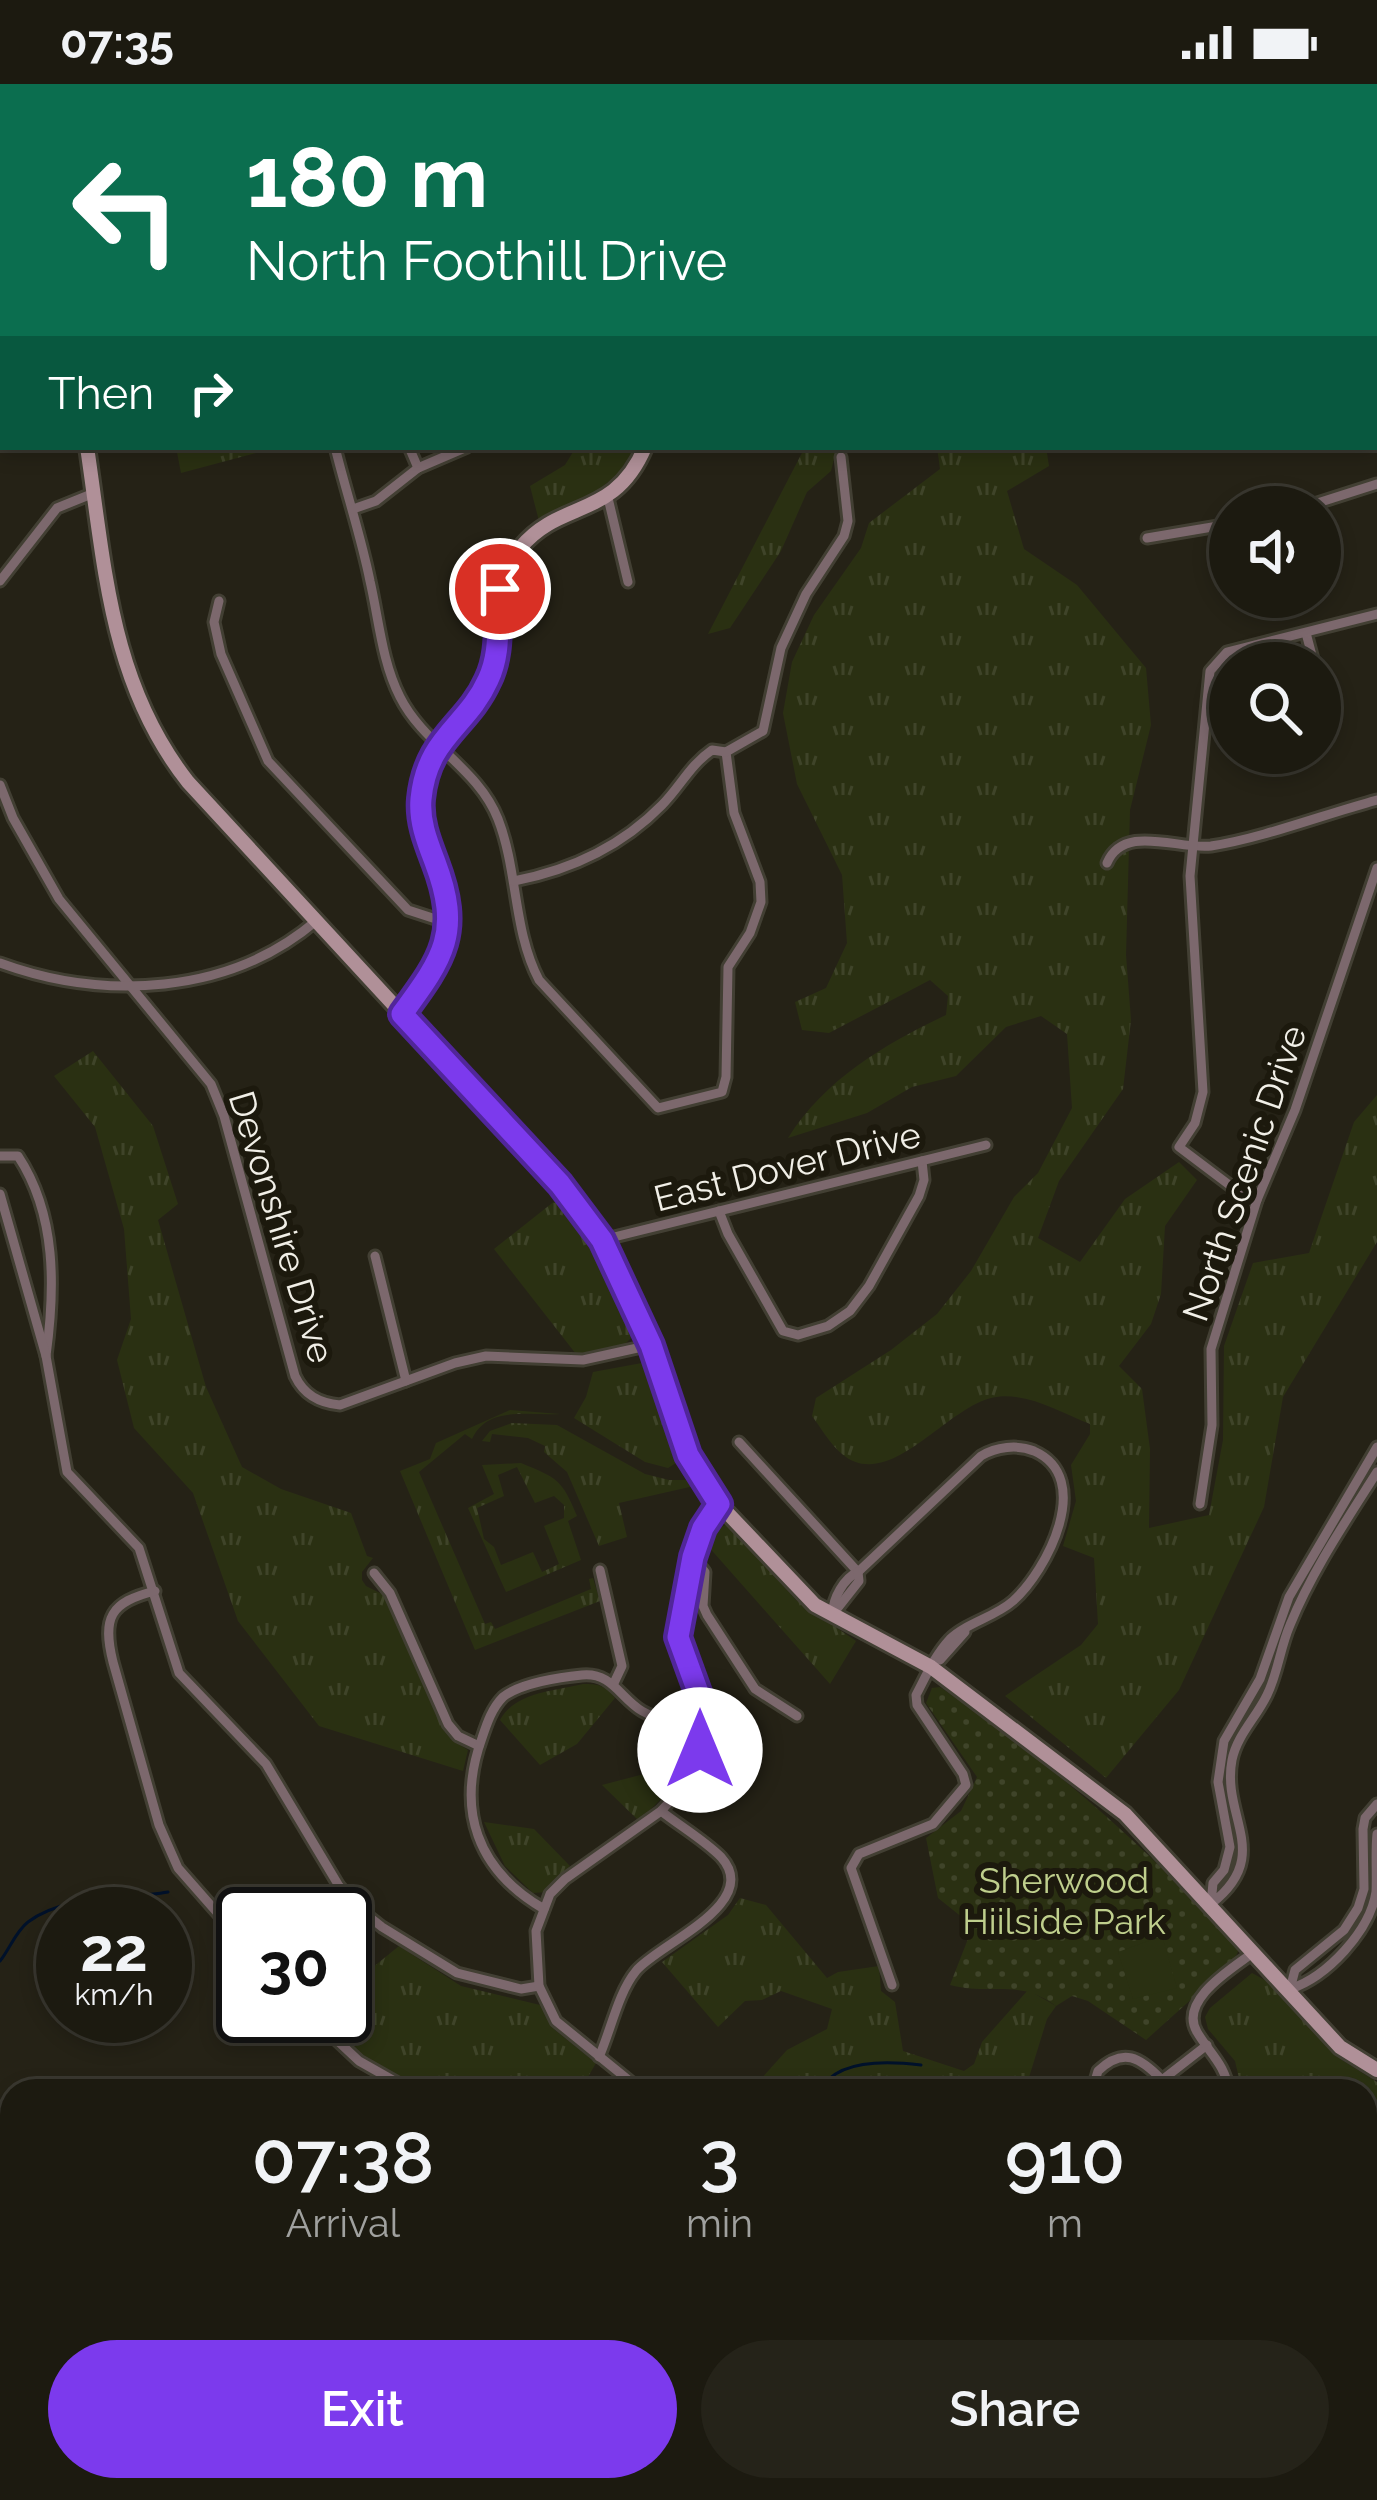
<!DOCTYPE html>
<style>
:root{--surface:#1c1a10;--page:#252319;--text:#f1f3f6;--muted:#a0a19f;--line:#3a3830;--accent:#7c3aed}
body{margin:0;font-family:Raleway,sans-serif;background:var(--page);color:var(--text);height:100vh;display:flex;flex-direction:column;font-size:45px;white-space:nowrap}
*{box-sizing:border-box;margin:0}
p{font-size:39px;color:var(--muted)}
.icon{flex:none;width:66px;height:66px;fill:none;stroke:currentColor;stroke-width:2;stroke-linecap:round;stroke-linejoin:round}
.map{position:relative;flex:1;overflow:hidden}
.details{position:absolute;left:0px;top:1995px;width:1377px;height:423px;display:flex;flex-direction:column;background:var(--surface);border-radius:36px 36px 0 0;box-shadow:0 6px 18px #0003,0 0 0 3px var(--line)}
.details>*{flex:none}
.banner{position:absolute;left:0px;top:0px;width:1377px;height:366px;box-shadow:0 6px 18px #0003,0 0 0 3px var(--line);background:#0b6e4f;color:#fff;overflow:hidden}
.fabs{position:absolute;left:1209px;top:402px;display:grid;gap:24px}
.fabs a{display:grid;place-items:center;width:132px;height:132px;border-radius:50%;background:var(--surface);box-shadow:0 6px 18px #0003,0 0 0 3px var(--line);font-size:60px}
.speed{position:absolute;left:36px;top:1803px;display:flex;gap:24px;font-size:60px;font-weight:700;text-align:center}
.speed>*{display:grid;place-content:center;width:156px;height:156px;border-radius:50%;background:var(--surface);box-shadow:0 6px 18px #0003,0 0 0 3px var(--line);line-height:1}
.speed small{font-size:30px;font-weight:400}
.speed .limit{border:6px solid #111;border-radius:18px;background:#fff;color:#111}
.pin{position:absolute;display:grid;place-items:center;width:102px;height:102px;color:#fff;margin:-51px;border:6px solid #fff;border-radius:50%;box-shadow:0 3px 12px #0007}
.me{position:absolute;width:132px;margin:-66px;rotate:0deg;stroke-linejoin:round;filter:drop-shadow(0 0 9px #0008)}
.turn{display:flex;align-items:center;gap:42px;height:252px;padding:0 48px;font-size:54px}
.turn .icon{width:156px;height:156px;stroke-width:2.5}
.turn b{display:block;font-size:84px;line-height:102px}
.then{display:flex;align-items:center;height:114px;padding:0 48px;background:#0003;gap:24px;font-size:45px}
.eta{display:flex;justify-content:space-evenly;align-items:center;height:204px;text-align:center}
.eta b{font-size:72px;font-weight:600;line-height:84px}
.button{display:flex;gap:24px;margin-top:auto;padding:24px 48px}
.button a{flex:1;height:138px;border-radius:72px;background:var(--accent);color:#fff;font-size:48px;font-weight:600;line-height:138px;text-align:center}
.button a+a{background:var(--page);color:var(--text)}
.status{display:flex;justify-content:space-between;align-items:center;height:84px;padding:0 60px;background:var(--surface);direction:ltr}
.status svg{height:33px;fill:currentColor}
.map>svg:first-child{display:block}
</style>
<div class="status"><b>07:35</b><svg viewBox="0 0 49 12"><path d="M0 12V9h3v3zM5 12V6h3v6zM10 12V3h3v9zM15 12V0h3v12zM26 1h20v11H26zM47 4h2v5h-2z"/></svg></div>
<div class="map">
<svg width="1377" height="2416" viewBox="0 0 1377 2416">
<defs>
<pattern id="grass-tufts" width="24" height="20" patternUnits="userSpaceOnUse" patternTransform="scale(3)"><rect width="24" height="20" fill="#2a3012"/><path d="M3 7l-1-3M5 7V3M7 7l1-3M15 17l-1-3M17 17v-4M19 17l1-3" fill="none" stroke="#3f4429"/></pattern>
<pattern id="park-dots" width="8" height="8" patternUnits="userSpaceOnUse" patternTransform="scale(3)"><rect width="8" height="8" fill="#2a3012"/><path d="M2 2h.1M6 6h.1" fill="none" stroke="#3f4429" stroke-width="1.8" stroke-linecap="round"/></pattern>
</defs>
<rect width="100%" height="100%" fill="#252216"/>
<g fill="url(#grass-tufts)" fill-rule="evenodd">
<polygon points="176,363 261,363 260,368 181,389"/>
<path d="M576,363H635C616,404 578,418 539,437L530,402L565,381Z"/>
<polygon points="805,363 837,363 831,387 807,408 781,467 730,544 708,550"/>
<path d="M937,363H1046L1049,382L1007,407L1024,465L1077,501L1146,584L1151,641L1130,726L1126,871L1131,936L1123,1005L1059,1097L1038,1154L1080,1178L1125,1115L1179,1078L1197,1096L1165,1142L1161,1210L1151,1240L1119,1282L1142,1305L1150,1365L1149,1444L1209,1431L1223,1356L1224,1262L1253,1179L1309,1169L1354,1038L1377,1011V1158L1283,1313L1264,1423L1179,1606L1106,1694L1005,1612L1081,1561L1098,1540L1094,1474L1063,1462L1076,1417L1071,1381L1090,1350V1340C1060,1328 1024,1306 991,1314C945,1325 888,1409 842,1370C830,1360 821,1344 812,1332L816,1314L891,1266L937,1230L971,1187L1014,1113L1038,1089L1072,1024L1067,950L1041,932L1006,943L956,992L912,1003L867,1029L788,1054C825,995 885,960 946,931L948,912L930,896L829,949L802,946L795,918L826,904L847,859L842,791L797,700L783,629L792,578L814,531L861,464L869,439L940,385Z"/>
<polygon points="93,967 153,1042 178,1120 158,1136 206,1303 242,1383 281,1405 351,1429 367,1472 373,1474 362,1488 362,1496 366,1502 388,1513 444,1643 452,1656 468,1666 463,1687 319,1642 238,1537 193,1409 134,1344 117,1276 131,1235 124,1145 95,1043 54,992"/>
<polygon points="556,1116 589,1159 632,1243 633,1252 621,1264 576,1270 494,1165"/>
<polygon points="642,1279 647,1283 679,1377 668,1384 645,1378 574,1334 586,1313 593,1288"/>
<path d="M510,1326L560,1330C529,1332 488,1321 472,1355L465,1350L419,1388L485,1540L491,1538L495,1545L591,1505L589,1495L593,1494L600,1517L475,1566L400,1387L430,1375L436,1359Z"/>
<polygon points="512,1339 557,1341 645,1390 669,1396 689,1396 694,1402 619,1419 627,1453 599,1462 567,1388 544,1368 545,1362 528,1354 492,1350 490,1358 482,1357 490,1347"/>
<path d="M521,1379C557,1394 562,1395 577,1432L568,1437L581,1476L506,1508L468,1424L494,1410L482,1381ZM517,1383L535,1419L554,1412L564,1421V1434L544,1442L559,1480L542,1488L533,1468L501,1481L494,1463L484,1455L477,1424L504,1412L498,1391Z"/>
<polygon points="728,1440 796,1516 856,1557 830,1600 707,1461 715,1445"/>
<path d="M583,1600C598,1600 606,1601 615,1614L577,1660L540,1681L500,1636C515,1608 555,1607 583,1600Z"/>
<polygon points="644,1690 669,1707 639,1737 602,1701"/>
<polygon points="484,1738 534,1745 570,1782 546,1808 533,1809 505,1782"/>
<polygon points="740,1814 766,1821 827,1894 838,1888 879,1882 881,1907 895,1918 903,1967 964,1987 974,1980 982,1958 1028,1906 1056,1922 1047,1935 1026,2003 1023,2007 750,2007 787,1966 827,1945 832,1925 781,1907 762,1916 745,1917 718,1943 662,1878 728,1831"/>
<polygon points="399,1862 461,1902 540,1921 555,1946 596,1979 580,2007 427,2007 360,1970 324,1932 345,1932 345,1906"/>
<polygon points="1252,1889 1272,1900 1342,1976 1377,1998 1377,2125 1365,2134 1365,2007 1334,2007 1316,1993 1295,2007 1242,2007 1235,1977 1208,1945 1205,1933 1210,1924"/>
<polygon points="1377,2276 1377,2373 1365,2340 1365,2279"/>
</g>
<path fill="url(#park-dots)" d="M940,1603C1051,1679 1149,1764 1239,1865L1234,1877L1146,1956L1088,1917L1072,1912L1056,1922C1017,1894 994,1912 950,1901L973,1842L938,1814L926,1754L961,1727L977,1693L926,1619L932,1604Z"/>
<polygon fill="#2a3012" points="1162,1852 1177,1904 1133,1915 1118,1868"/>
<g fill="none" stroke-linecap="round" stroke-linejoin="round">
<g stroke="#00112a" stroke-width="3">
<path d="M0,1877C9,1866 16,1847 28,1838C65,1810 124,1816 168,1808"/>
<path d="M820,2007C836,1974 889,1977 921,1981"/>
</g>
<defs>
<g id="street">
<polyline points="1015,0 1016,3"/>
<polyline points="1144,0 1145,3"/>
<polyline points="627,3 629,0"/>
<polyline points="0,7 1,0"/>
<polyline points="1374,155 1377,155"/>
<polyline points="0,204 3,219"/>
<path d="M335,363C346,408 361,452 370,497C379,536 382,578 400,613C424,661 478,684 498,735C518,786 513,847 539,896L658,1024L722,1008L726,993L728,883L750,849L761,818L760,798L734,729L726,668"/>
<polyline points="409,363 418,384"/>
<polyline points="608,414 628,498"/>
<polyline points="1305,423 1377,400"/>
<polyline points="353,425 376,417 418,384 467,363"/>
<polyline points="1147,454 1230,440"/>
<polyline points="0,497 57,424 94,409"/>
<polyline points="219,517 214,538 221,570 268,677 408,826 448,839"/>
<polyline points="1306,549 1314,579"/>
<path d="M0,701L13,734L59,815L211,1000L224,1032L295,1292C304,1311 319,1319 340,1321L455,1279L486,1272L583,1276L651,1261"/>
<path d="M1107,779C1124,739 1178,766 1211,762C1263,754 1325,730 1377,716"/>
<path d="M514,797C571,786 621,763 662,721C680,703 690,681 712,666L726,668L763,647L781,564L806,510L844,452L848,437L841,373"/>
<path d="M0,879C104,917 229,911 316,837"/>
<path d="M0,1072H18C57,1131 55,1205 46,1272"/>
<polyline points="0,1110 46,1272 67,1388 139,1464 179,1589 266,1680 339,1802 357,1823 382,1843 457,1889 521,1905 539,1902"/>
<polyline points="1257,1116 1236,1106 1179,1063 1195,1039 1203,1008 1190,792 1210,587 1227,568 1377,530"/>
<polyline points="719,1127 728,1150 783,1247 798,1251 828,1242 850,1227 869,1202 919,1112 924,1096 922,1077"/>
<polyline points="602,1156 986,1061"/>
<polyline points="375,1172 406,1297"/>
<polyline points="739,1358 858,1488"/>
<path d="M1377,1363L1289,1513L1260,1595L1224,1657L1218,1698L1230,1763L1224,1786L1213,1799L1211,1820C1274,1771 1221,1733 1232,1676C1237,1651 1256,1634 1267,1611C1278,1589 1280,1564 1290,1541C1312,1487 1346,1437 1377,1388"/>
<polyline points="1200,1420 1212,1341 1211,1265 1257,1116 1295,1026 1377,784"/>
<polyline points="693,1473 705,1488 703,1522 707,1531 755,1605 797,1632"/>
<polyline points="600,1486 622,1582 614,1599"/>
<polyline points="374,1489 390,1509 448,1640 458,1652 479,1662"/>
<path d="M155,1507C110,1518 102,1534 113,1578L159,1741L178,1784L243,1858"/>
<path d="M833,1530C832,1515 844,1494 858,1488L981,1372C996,1363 1017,1360 1034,1367C1095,1394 1047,1487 1013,1517C995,1533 966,1539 950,1555C935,1571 926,1592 916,1611L917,1621L963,1690L966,1701L933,1740L859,1770L851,1784L892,1901"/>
<polyline points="833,1530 859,1497 858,1488"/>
<polyline points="940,1576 965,1548"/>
<path d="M1377,1720L1365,1734L1363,1745L1364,1805L1358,1824L1344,1846L1295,1886L1290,1905C1327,1893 1370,1847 1376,1808C1377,1789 1375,1769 1377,1750"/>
<path d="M544,1825C477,1786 456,1726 482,1654C487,1639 492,1624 503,1613C520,1599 561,1593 582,1591C612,1588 620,1614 642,1627C661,1638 683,1639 704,1641"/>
<polyline points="311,1932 359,1977 412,2007"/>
<path d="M599,1973C611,1946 618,1909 636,1887C658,1860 763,1820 721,1773C704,1756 680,1742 661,1727"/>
<path d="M642,2007L556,1937L539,1902L536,1847L550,1810L565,1795L661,1727C690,1697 713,1653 701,1610C695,1593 683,1578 679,1559C672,1520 697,1452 719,1420"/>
<path d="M1092,2007L1098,1987C1123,1963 1140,1973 1162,1996"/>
<polyline points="1160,2007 1162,1996 1207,1961"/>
<path d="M1229,2007C1225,1980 1210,1970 1197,1948C1178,1916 1233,1884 1254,1868"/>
<polyline points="641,2406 648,2416"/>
<polyline points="803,2406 832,2406"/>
<polyline points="906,2406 909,2416"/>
<polyline points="1304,2406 1307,2416"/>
<polyline points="736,2416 740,2406"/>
<polyline points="1032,2416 1035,2406"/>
</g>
<g id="secondary">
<polyline points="132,3 132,0"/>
<polyline points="868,3 881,0"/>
<path d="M87,363C105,483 110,599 188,698L559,1100L602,1156L630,1209L651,1261L678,1349L692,1380L719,1420L815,1521L931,1583L1125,1730L1340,1963L1377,1986"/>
<path d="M402,930C416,910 434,893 442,870C464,803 402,748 429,683C444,645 480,623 493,585C507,542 489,501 521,463C561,415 614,436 645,363"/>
</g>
</defs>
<use href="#street" stroke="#423f33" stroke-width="15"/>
<use href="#secondary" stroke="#423f33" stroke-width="20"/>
<use href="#street" stroke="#7c686d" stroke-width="9"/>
<use href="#secondary" stroke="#b09098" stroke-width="14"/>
</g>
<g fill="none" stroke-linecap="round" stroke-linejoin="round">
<defs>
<path id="route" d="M500,505C496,536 502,567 488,596C467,643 427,653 421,715C419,737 427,757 435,778C462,849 443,874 402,930L560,1100L602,1156L651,1261L688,1371L719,1420L703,1444L693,1473L678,1553L703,1622L700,1666"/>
</defs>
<use href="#route" stroke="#51269a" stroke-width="30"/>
<use href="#route" stroke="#7c3aed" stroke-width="21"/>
</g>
<g text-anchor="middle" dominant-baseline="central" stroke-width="12" stroke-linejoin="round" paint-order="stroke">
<g font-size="36" fill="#f1efe7" stroke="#1c190d">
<text transform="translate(787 1082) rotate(-14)">East Dover Drive</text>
<text transform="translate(1244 1089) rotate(-71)">North Scenic Drive</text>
<text transform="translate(282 1143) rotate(73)">Devonshire Drive</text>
</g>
<g font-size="36" fill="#bfcf8d" stroke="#1c190d">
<text x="1064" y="1796">Sherwood<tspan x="1064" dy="41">Hiilside Park</tspan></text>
</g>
</g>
</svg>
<div class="fabs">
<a><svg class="icon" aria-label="sound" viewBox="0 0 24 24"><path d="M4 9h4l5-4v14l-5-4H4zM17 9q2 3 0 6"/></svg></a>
<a><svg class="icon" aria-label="search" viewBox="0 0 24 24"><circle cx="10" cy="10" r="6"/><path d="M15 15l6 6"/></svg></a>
</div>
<div class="speed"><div>22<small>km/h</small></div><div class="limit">30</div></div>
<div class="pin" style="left:500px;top:505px;background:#d93025"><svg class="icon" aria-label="arrive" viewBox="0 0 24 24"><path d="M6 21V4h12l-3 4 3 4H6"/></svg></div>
<svg class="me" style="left:700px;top:1666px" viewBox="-20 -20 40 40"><circle r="19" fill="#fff"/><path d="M0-13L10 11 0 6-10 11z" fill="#7c3aed"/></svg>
<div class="banner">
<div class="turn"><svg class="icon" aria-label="left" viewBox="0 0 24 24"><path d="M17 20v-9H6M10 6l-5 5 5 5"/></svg><div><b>180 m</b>North Foothill Drive</div></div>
<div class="then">Then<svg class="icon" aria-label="right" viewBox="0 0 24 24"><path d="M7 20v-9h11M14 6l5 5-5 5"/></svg></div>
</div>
<section class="details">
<div class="eta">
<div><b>07:38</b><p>Arrival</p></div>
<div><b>3</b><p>min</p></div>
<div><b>910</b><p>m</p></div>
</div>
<div class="button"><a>Exit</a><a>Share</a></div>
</section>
</div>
